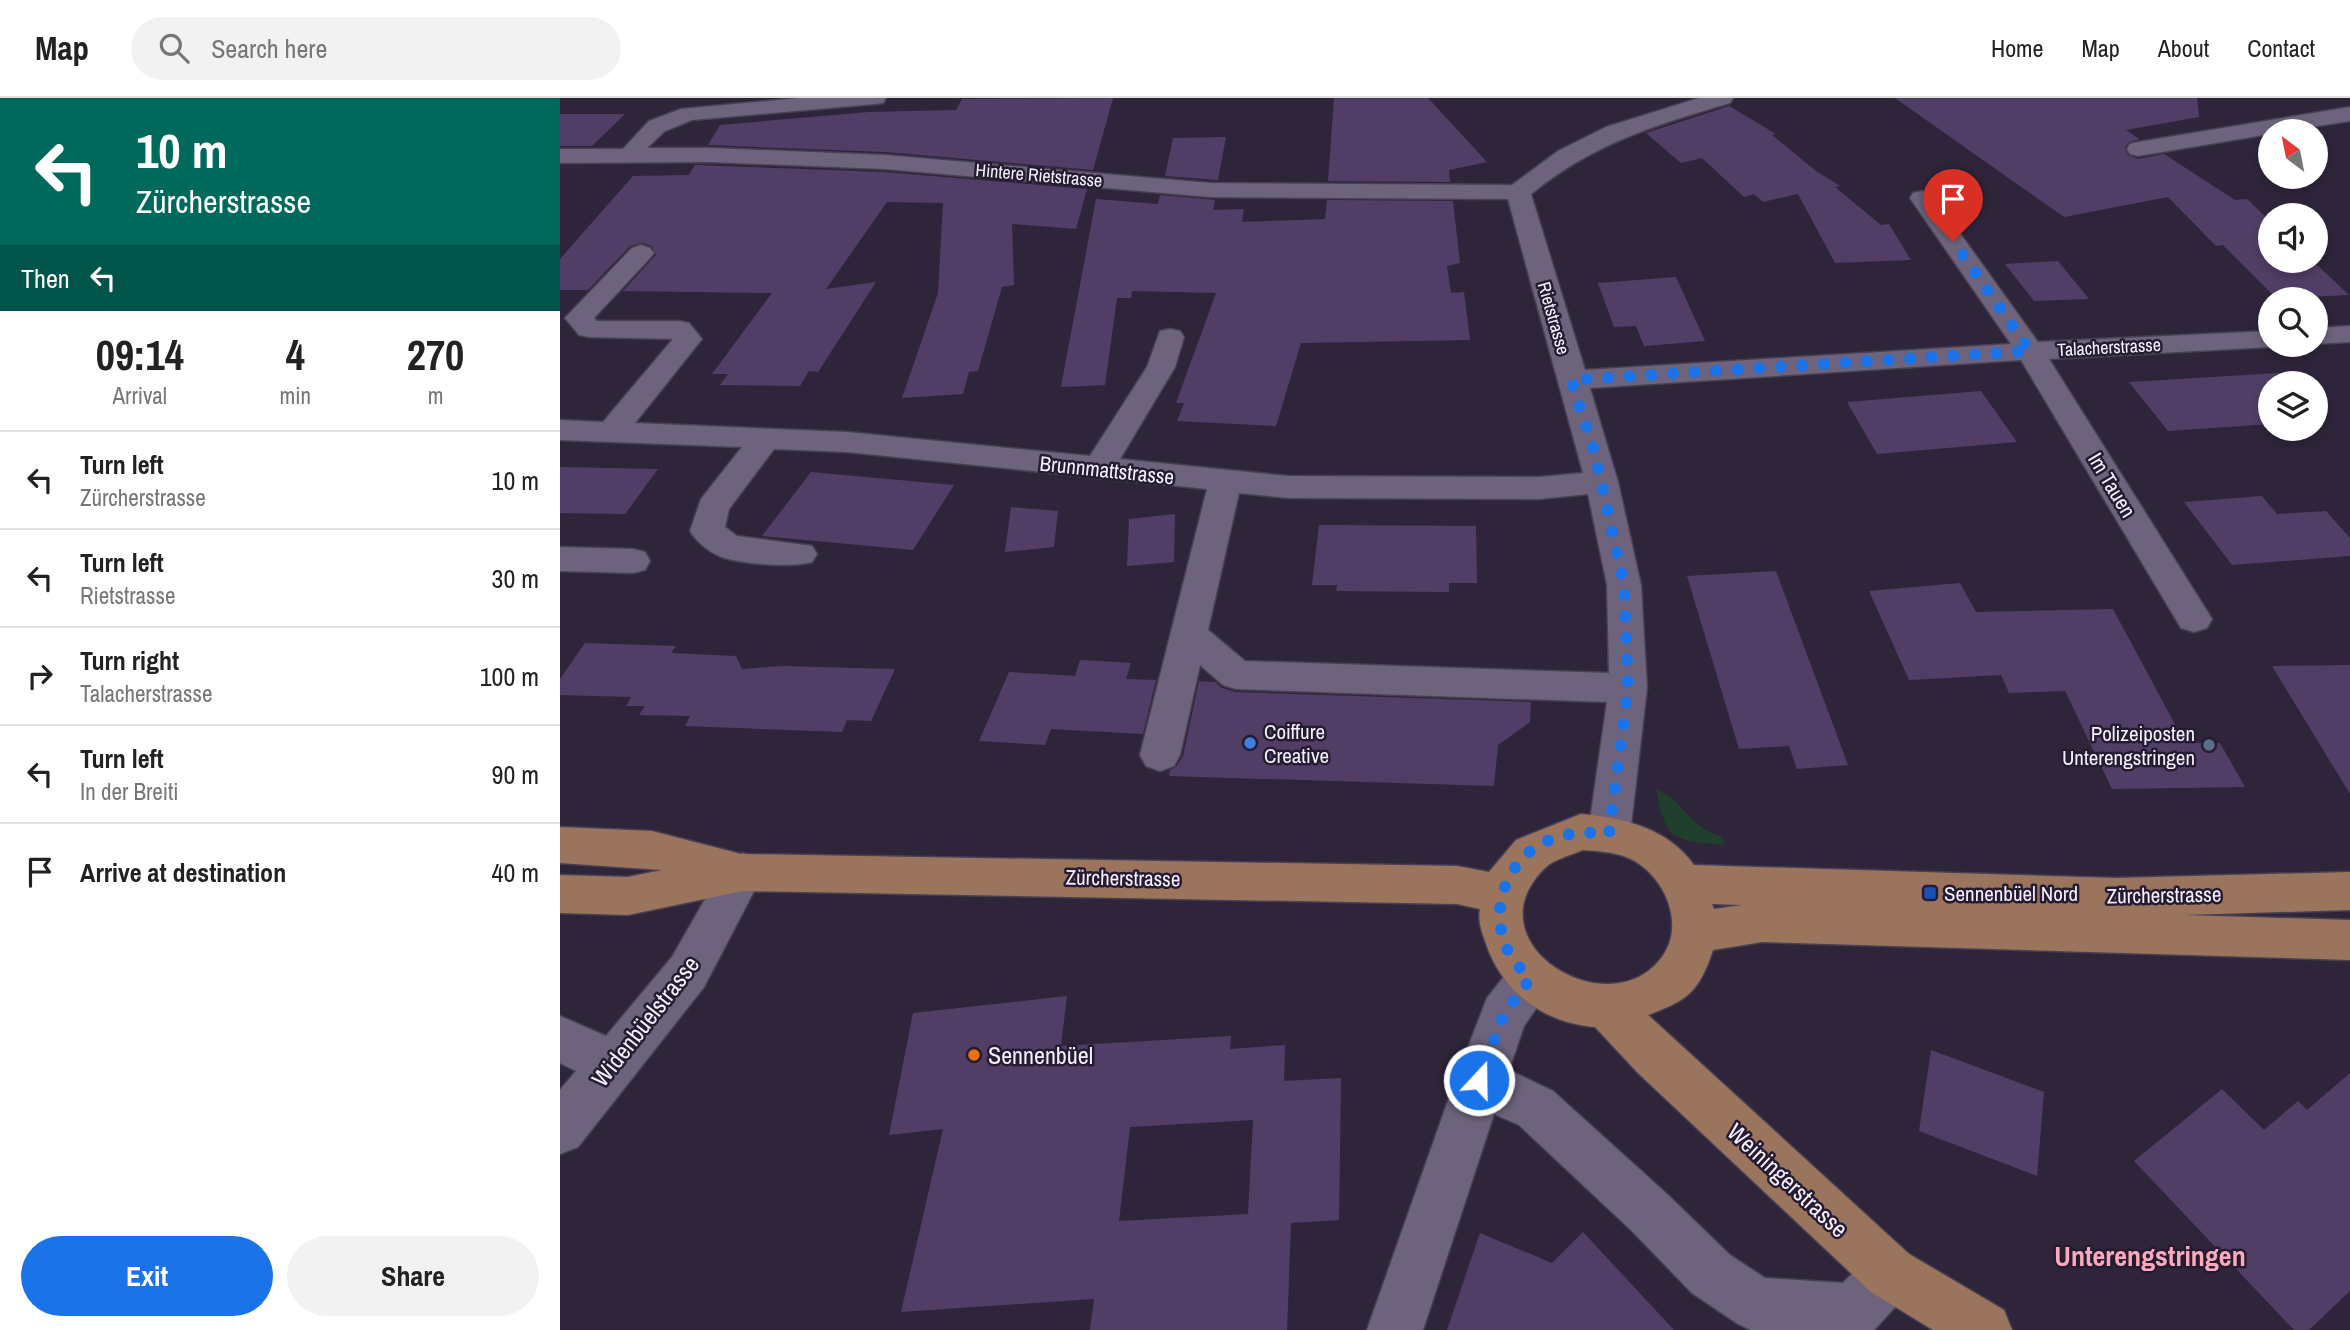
<!DOCTYPE html>
<meta charset="utf-8">
<style>
:root{--surface:#fff;--page:#f2f2f2;--text:#222;--muted:#767676;--line:#e0e0e0;--accent:#1a73e8}
body{margin:0;font-family:"Archivo Narrow",sans-serif;background:var(--page);color:var(--text);height:100vh;display:flex;flex-direction:column;font-size:26px;white-space:nowrap}
*{box-sizing:border-box;margin:0}
p{font-size:23px;color:var(--muted)}
.icon{flex:none;width:38px;height:38px;fill:none;stroke:currentColor;stroke-width:2;stroke-linecap:round;stroke-linejoin:round}
.map{position:relative;flex:1;overflow:hidden}
.drawer{display:flex;flex-direction:column;background:var(--surface);width:560px}
.drawer>*{flex:none}
.guide{background:#00695c;color:#fff;overflow:hidden}
.needle{width:46px;rotate:328deg}
.fabs{position:absolute;left:1698px;top:21px;display:grid;gap:14px}
.fabs a{display:grid;place-items:center;width:70px;height:70px;border-radius:50%;background:var(--surface);box-shadow:0 4px 10px #0003;font-size:35px}
.pin{position:absolute;display:grid;place-items:center;width:60px;height:60px;color:#fff;margin:-72px -30px;border-radius:50% 50% 50% 0;rotate:-45deg;box-shadow:0 0 7px #0007}
.pin .icon{rotate:45deg}
.me{position:absolute;width:77px;margin:-38px;rotate:21deg;stroke-linejoin:round;filter:drop-shadow(0 0 5px #0008)}
.turn{display:flex;align-items:center;gap:24px;height:147px;padding:0 21px;font-size:32px}
.turn .icon{width:91px;height:91px;stroke-width:2.5}
.turn b{display:block;font-size:49px;line-height:60px}
.then{display:flex;align-items:center;height:66px;padding:0 21px;background:#0003;gap:14px;font-size:26px}
.eta{display:flex;justify-content:space-evenly;align-items:center;height:119px;text-align:center}
.eta b{font-size:42px;font-weight:700;line-height:49px}
.action{display:flex;gap:14px;margin-top:auto;padding:14px 21px}
.action a{flex:1;height:80px;border-radius:42px;background:var(--accent);color:#fff;font-size:28px;font-weight:700;line-height:80px;text-align:center}
.action a+a{background:var(--page);color:var(--text)}
ul{padding:0;list-style:none}
li{display:flex;align-items:center;gap:21px;height:98px;padding:0 21px;border-top:2px solid var(--line)}
li div{flex:1}
li b{display:block;font-size:26px}
li em{font-style:normal}
header{display:flex;align-items:center;gap:42px;box-sizing:border-box;height:98px;padding:0 35px;background:var(--surface);border-bottom:2px solid var(--line)}
header strong{font-size:33px}
nav{display:flex;gap:38px;margin-inline-start:auto;font-size:24px}
.search{width:490px;height:63px;background:var(--page);display:flex;align-items:center;gap:18px;box-sizing:border-box;padding:0 24px;border-radius:38px;color:var(--muted);font-size:26px}
main{display:flex;flex:1;min-height:0}
.map>svg:first-child{display:block}
</style>
<header>
<strong>Map</strong>
<div class="search"><svg class="icon" aria-label="search" viewBox="0 0 24 24"><circle cx="10" cy="10" r="6"/><path d="M15 15l6 6"/></svg>Search here</div>
<nav><a>Home</a><a>Map</a><a>About</a><a>Contact</a></nav>
</header>
<main>
<section class="drawer">
<div class="guide">
<div class="turn"><svg class="icon" aria-label="left" viewBox="0 0 24 24"><path d="M17 20v-9H6M10 6l-5 5 5 5"/></svg><div><b>10 m</b>Zürcherstrasse</div></div>
<div class="then">Then<svg class="icon" aria-label="left" viewBox="0 0 24 24"><path d="M17 20v-9H6M10 6l-5 5 5 5"/></svg></div>
</div>
<div class="eta">
<div><b>09:14</b><p>Arrival</p></div>
<div><b>4</b><p>min</p></div>
<div><b>270</b><p>m</p></div>
</div>
<ul>
<li><svg class="icon" aria-label="left" viewBox="0 0 24 24"><path d="M17 20v-9H6M10 6l-5 5 5 5"/></svg><div><b>Turn left</b><p>Zürcherstrasse</p></div><em>10 m</em></li>
<li><svg class="icon" aria-label="left" viewBox="0 0 24 24"><path d="M17 20v-9H6M10 6l-5 5 5 5"/></svg><div><b>Turn left</b><p>Rietstrasse</p></div><em>30 m</em></li>
<li><svg class="icon" aria-label="right" viewBox="0 0 24 24"><path d="M7 20v-9h11M14 6l5 5-5 5"/></svg><div><b>Turn right</b><p>Talacherstrasse</p></div><em>100 m</em></li>
<li><svg class="icon" aria-label="left" viewBox="0 0 24 24"><path d="M17 20v-9H6M10 6l-5 5 5 5"/></svg><div><b>Turn left</b><p>In der Breiti</p></div><em>90 m</em></li>
<li><svg class="icon" aria-label="arrive" viewBox="0 0 24 24"><path d="M6 21V4h12l-3 4 3 4H6"/></svg><div><b>Arrive at destination</b></div><em>40 m</em></li>
</ul>
<div class="action"><a>Exit</a><a>Share</a></div>
</section>
<div class="map">
<svg width="1790" height="1232" viewBox="0 0 1790 1232">
<rect width="100%" height="100%" fill="#2f253b"/>
<path fill="#203f2c" d="M1096,691C1123,701 1128,730 1163,739L1164,747C1114,742 1106,744 1096,691Z"/>
<g fill="#513e67" fill-rule="evenodd">
<polygon points="553,0 533,72 325,54 148,47 160,27 309,14 396,12 402,1"/>
<polygon points="774,0 868,0 927,64 889,72 890,84 768,83"/>
<polygon points="1335,0 1637,0 1639,19 1566,32 1579,41 1568,45 1565,50 1568,57 1578,61 1604,56 1675,102 1687,101 1710,123 1710,163 1753,163 1789,197 1719,200 1713,197 1663,147 1656,148 1608,99 1504,119"/>
<polygon points="1169,8 1216,36 1212,37 1256,73 1280,88 1275,89 1321,127 1329,126 1351,162 1275,165 1238,96 1203,104 1194,96 1184,99 1142,60 1121,65 1086,35"/>
<polygon points="0,16 65,16 32,48 0,48"/>
<polygon points="666,39 658,82 605,78 613,40"/>
<polygon points="135,67 325,74 527,91 516,131 452,126 454,187 442,189 418,273 409,274 403,296 342,300 378,195 383,105 327,104 266,191 316,184 258,274 249,273 240,288 160,287 168,276 152,276 212,195 63,193 96,157 92,148 82,145 70,148 28,192 0,192 0,161 73,78 129,77"/>
<polygon points="600,97 655,102 653,112 684,111 682,124 765,121 767,102 893,103 900,165 887,168 891,195 904,194 910,242 741,245 716,328 617,323 624,305 616,305 656,195 572,193 571,200 557,200 545,287 501,289 536,101 598,106"/>
<polygon points="1498,163 1529,201 1474,203 1445,166"/>
<polygon points="1116,179 1145,243 1084,248 1076,228 1054,229 1038,185"/>
<polygon points="1719,275 1729,285 1710,285 1710,326 1608,333 1569,284"/>
<polygon points="1421,293 1457,344 1317,356 1287,304"/>
<polygon points="0,369 98,371 65,416 0,415"/>
<polygon points="251,374 394,387 353,452 202,438"/>
<polygon points="1702,398 1717,416 1766,413 1790,440 1790,458 1672,467 1624,404"/>
<polygon points="451,409 498,413 494,449 445,454"/>
<polygon points="615,416 614,464 567,468 569,421"/>
<polygon points="759,427 916,428 917,485 889,485 889,494 776,493 777,487 752,487"/>
<polygon points="1216,473 1288,667 1237,671 1229,648 1179,651 1127,478"/>
<polygon points="1400,485 1416,514 1553,511 1625,645 1660,645 1685,689 1552,691 1505,593 1449,595 1441,577 1349,582 1309,493"/>
<polygon points="25,545 116,548 111,555 176,558 182,571 222,568 335,571 311,623 287,622 282,634 125,628 130,618 79,617 85,608 66,608 71,599 0,597 0,581"/>
<polygon points="520,562 571,565 566,581 596,582 583,636 491,631 485,647 419,643 449,574 515,578"/>
<polygon points="1790,567 1790,696 1712,568"/>
<polygon points="639,583 655,584 662,590 676,594 971,604 970,624 938,647 934,688 609,678 610,672 616,669 623,658"/>
<path d="M507,898L501,948L671,938L670,951L725,947L724,983L781,980L779,1122L731,1125L727,1232H530L534,1201L341,1214L383,1031L329,1037L353,915ZM693,1022L688,1116L559,1123L570,1029Z"/>
<polygon points="1371,952 1484,994 1477,1078 1359,1033"/>
<polygon points="1790,975 1790,1193 1749,1232 1734,1232 1574,1063 1662,991 1704,1032 1738,1003 1747,1012"/>
<polygon points="1023,1134 1114,1232 887,1232 920,1135 992,1165"/>
</g>
<g fill="none" stroke-linecap="round" stroke-linejoin="round">
<defs>
<g id="minor">
<path d="M239,0H326L323,5L315,6L132,22L105,33L87,50H151L325,57L650,85L952,87L998,53L1046,29L1139,0H1173L1170,5C1095,27 1032,46 971,96L1025,272L1451,246L1350,100L1353,95L1362,93L1371,95L1478,244L1710,233V247H1720L1710,249L1489,261L1652,521L1647,530L1634,534L1621,530L1461,262L1030,290L1058,384L1081,487L1087,590L1070,736L1064,749L1049,754L1034,749L1028,736L1047,604L676,591L663,587L640,567L620,657L614,668L600,673L586,668L580,657L647,391L287,354L214,351L169,411L165,429L177,438L252,448L257,456L252,464C232,470 178,466 159,458C148,453 136,443 130,433L141,401L182,349L0,342V322L43,324L113,241L29,239L19,237L5,220L72,150L81,147L90,150L94,155L90,160L34,220L37,223H119L129,225L142,241L75,325L287,334L530,358L587,269L600,233L610,231L620,233L624,239L615,269L560,361L728,378L979,379L1023,375L948,101L650,99L325,71L151,64L0,65V51H63L89,23L121,11ZM679,395L728,400L979,401L1028,396L1047,487L1049,575L685,563L648,532Z"/>
<polygon points="1790,9 1790,23 1726,33 1710,33 1710,36 1578,58 1570,56 1567,51 1570,46 1578,44"/>
<polygon points="1790,228 1790,244 1755,246 1755,230"/>
<polygon points="0,449 73,451 85,454 90,463 85,472 73,475 0,473"/>
<polygon points="183,755 198,761 204,774 144,889 18,1049 0,1056 0,992 16,973 0,965 0,918 46,938 112,859 168,761"/>
<polygon points="970,860 986,866 993,881 986,896 964,928 949,972 993,993 1108,1097 1170,1157 1205,1180 1283,1185 1311,1156 1330,1148 1349,1156 1357,1175 1349,1194 1314,1232 1191,1232 1178,1226 1132,1195 1072,1133 959,1027 934,1016 863,1232 807,1232 895,983 927,900 954,866"/>
</g>
<path id="major" d="M1021,716C1065,720 1107,730 1134,767L1556,780L1790,774V812L1624,817L1790,822V862L1202,844L1153,852C1139,894 1128,902 1088,917L1349,1156L1444,1212L1452,1232H1373L1311,1194L1078,975L1035,929C983,925 941,893 925,843C921,831 918,823 920,811L897,806L183,793L68,817L0,815V777L68,779L102,772L0,765V729L92,733L181,756L897,768L929,774L956,742ZM1023,752C1037,753 1053,754 1066,759C1101,772 1126,822 1104,856C1054,933 907,846 985,770C994,761 1012,757 1023,752ZM1152,806L1182,807L1154,811Z"/>
</defs>
<use href="#minor" stroke="#484052" stroke-width="3"/>
<use href="#major" stroke="#484052" stroke-width="3"/>
<use href="#minor" fill="#6d637c" fill-rule="evenodd"/>
<use href="#major" fill="#9b745e" fill-rule="evenodd"/>
</g>
<g fill="none" stroke-linecap="round" stroke-linejoin="round">
<path stroke="#1a73e8" stroke-width="12" stroke-dasharray="0 21.6" d="M919,982L944,916L970,881C963,873 954,864 949,855C926,811 948,755 995,740C1014,734 1030,734 1049,736L1068,590L1064,487L1034,352L1011,282L1470,253L1393,143"/>
</g>
<circle fill="#3f7fe0" stroke="#251c31" stroke-width="2.5" cx="690" cy="645" r="7"/>
<circle fill="#5c6f8a" stroke="#251c31" stroke-width="2.5" cx="1649" cy="647" r="7"/>
<rect fill="#1a4fb4" stroke="#251c31" stroke-width="2.5" x="1363" y="788" width="14" height="14" rx="3.5"/>
<circle fill="#e8710a" stroke="#251c31" stroke-width="2.5" cx="414" cy="957" r="7"/>
<g text-anchor="middle" dominant-baseline="central" stroke-width="5" stroke-linejoin="round" paint-order="stroke">
<g font-size="18" fill="#f6f0fe" stroke="#251c31">
<text transform="translate(479 77) rotate(5)">Hintere Rietstrasse</text>
<text transform="translate(994 220) rotate(74)">Rietstrasse</text>
<text transform="translate(1549 249) rotate(-3)">Talacherstrasse</text>
</g>
<g font-size="21" fill="#f6f0fe" stroke="#251c31">
<text transform="translate(547 372) rotate(6)">Brunnmattstrasse</text>
<text transform="translate(1552 387) rotate(59)">Im Tauen</text>
<text transform="translate(563 780) rotate(1)">Zürcherstrasse</text>
<text transform="translate(1604 797) rotate(-1)">Zürcherstrasse</text>
</g>
<g font-size="21" fill="#f6f0fe" stroke="#251c31" text-anchor="start">
<text x="704" y="633">Coiffure<tspan x="704" dy="24">Creative</tspan></text>
<text x="1635" y="635" text-anchor="end">Polizeiposten<tspan x="1635" dy="24">Unterengstringen</tspan></text>
<text x="1384" y="795">Sennenbüel Nord</text>
</g>
<g font-size="24" fill="#f6f0fe" stroke="#251c31">
<text transform="translate(85 923) rotate(-52)">Widenbüelstrasse</text>
<text transform="translate(1228 1082) rotate(43)">Weiningerstrasse</text>
</g>
<g font-size="24" fill="#f6f0fe" stroke="#251c31" text-anchor="start">
<text x="428" y="957">Sennenbüel</text>
</g>
<g font-size="28" font-weight="bold" fill="#fba9bc" stroke="#251c31">
<text x="1590" y="1158">Unterengstringen</text>
</g>
</g>
</svg>
<div class="fabs">
<a><svg class="needle" viewBox="-14 -14 28 28"><path d="M0-13l5 13h-10z" fill="#e53935"/><path d="M0 13l5-13h-10z" fill="#767676"/></svg></a>
<a><svg class="icon" aria-label="sound" viewBox="0 0 24 24"><path d="M4 9h4l5-4v14l-5-4H4zM17 9q2 3 0 6"/></svg></a>
<a><svg class="icon" aria-label="search" viewBox="0 0 24 24"><circle cx="10" cy="10" r="6"/><path d="M15 15l6 6"/></svg></a>
<a><svg class="icon" aria-label="layers" viewBox="0 0 24 24"><path d="M12 4l9 5-9 5-9-5zM3 14l9 5 9-5"/></svg></a>
</div>
<div class="pin" style="left:1393px;top:143px;background:#d93025"><svg class="icon" aria-label="arrive" viewBox="0 0 24 24"><path d="M6 21V4h12l-3 4 3 4H6"/></svg></div>
<svg class="me" style="left:919px;top:982px" viewBox="-20 -20 40 40"><circle r="17" fill="#1a73e8" stroke="#fff" stroke-width="3"/><path d="M0-11L8 9 0 5-8 9z" fill="#fff"/></svg>
</div>
</main>
